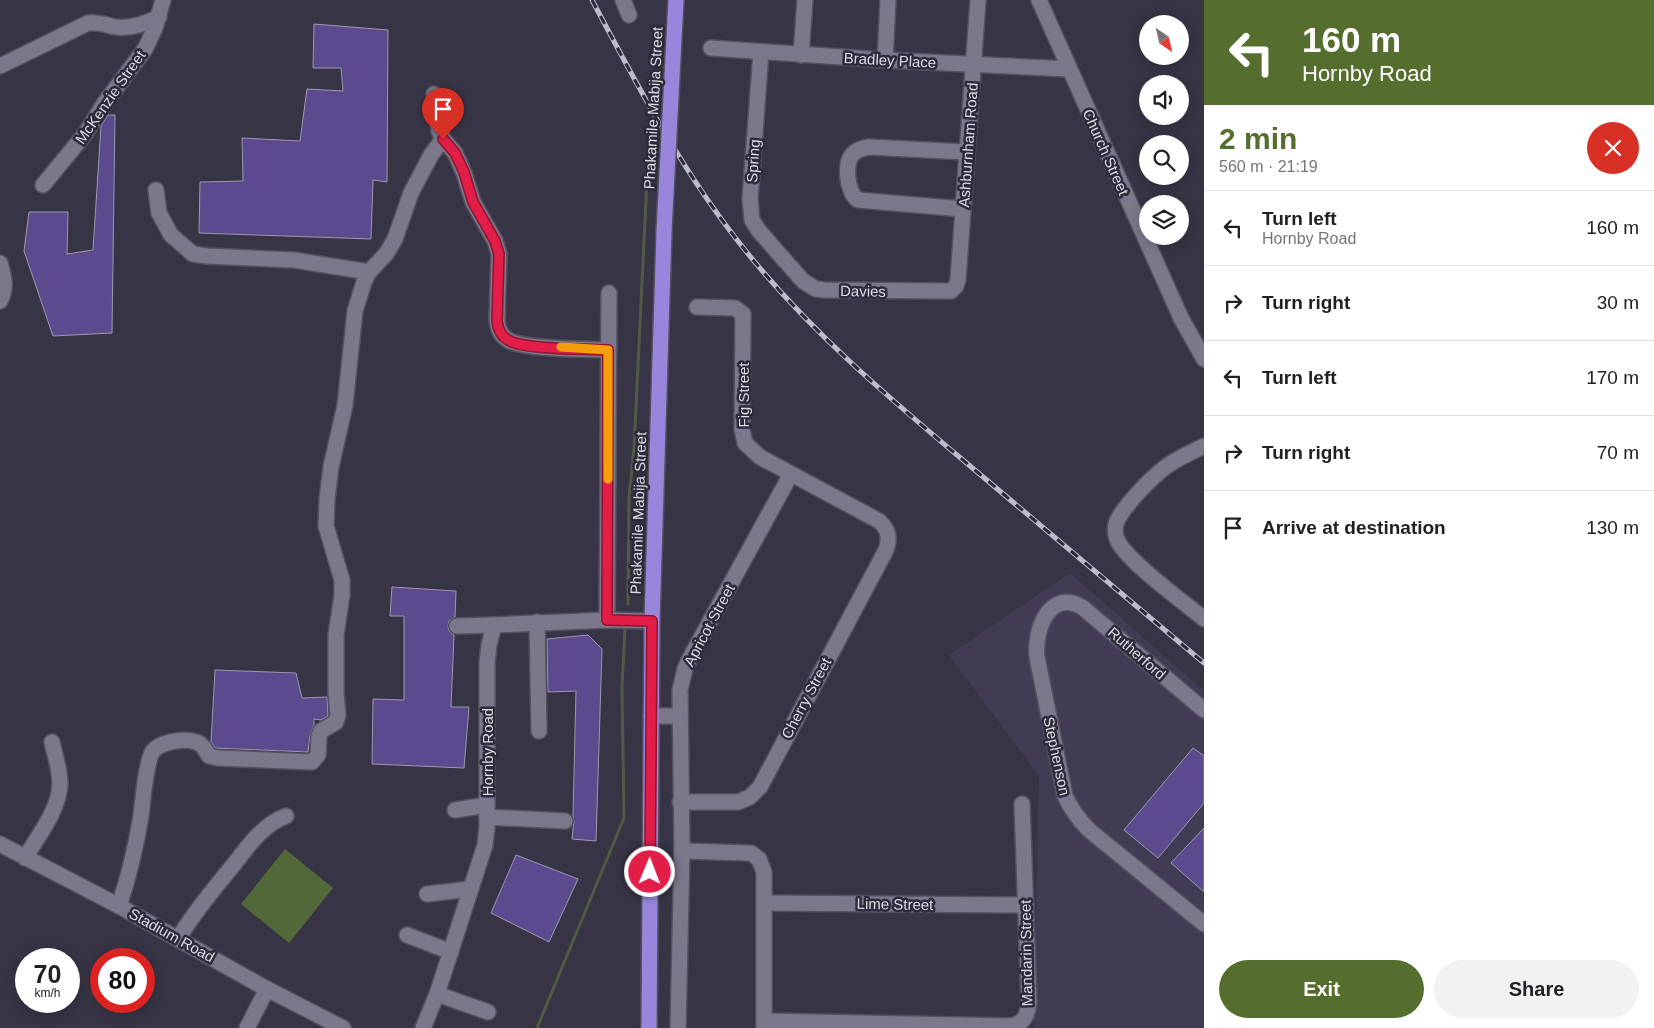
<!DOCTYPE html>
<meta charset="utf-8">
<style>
:root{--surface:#fff;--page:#f2f2f2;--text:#202124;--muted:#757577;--line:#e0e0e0;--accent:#556e2e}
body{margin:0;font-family:Arial,sans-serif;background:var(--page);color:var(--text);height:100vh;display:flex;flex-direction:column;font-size:19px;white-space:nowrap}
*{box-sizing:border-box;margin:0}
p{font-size:16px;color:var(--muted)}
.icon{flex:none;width:28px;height:28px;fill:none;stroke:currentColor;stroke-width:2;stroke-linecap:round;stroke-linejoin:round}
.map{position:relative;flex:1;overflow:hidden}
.sheet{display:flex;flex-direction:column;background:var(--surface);width:450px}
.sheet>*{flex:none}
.hud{background:#556e2e;color:#fff;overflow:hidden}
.needle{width:32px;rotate:146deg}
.fabs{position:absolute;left:1139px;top:15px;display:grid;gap:10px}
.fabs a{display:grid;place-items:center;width:50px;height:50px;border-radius:50%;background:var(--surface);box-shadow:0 2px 12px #0003;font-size:25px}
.speed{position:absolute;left:15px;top:948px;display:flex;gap:10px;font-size:25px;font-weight:700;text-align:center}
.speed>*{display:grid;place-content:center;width:65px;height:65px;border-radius:50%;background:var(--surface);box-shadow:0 2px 12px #0003;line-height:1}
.speed small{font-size:12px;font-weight:400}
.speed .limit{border:8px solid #d22;background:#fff;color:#111}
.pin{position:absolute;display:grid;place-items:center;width:42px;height:42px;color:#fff;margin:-51px -21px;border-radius:50% 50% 50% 0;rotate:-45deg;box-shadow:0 0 5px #0007}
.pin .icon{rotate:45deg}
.me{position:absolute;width:55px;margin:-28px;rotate:1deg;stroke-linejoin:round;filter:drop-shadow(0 0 4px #0008)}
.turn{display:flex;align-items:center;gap:18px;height:105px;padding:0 15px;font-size:22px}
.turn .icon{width:65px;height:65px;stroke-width:2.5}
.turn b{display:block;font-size:35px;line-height:42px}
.round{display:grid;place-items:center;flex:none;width:52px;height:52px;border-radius:26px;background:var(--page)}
.headline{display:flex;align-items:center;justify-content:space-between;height:85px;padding:0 15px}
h1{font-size:30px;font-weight:600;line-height:38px;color:var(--accent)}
.cta{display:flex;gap:10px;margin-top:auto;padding:10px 15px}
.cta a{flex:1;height:58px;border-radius:30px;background:var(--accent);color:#fff;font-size:20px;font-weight:600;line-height:58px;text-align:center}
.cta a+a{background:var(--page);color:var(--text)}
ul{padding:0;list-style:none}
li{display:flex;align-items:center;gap:15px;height:75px;padding:0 15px;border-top:1px solid var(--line)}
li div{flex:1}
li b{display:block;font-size:19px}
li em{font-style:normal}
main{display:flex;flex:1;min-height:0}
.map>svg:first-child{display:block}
</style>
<main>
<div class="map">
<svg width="1204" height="1028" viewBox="0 0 1204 1028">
<rect width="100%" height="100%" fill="#373445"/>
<polygon fill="#413c54" points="1070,573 1204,691 1204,1028 1034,1028 1039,776 949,655"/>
<polygon fill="#536838" points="285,849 333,888 289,943 241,904"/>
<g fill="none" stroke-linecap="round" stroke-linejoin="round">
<g stroke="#505a45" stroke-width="3">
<polyline points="628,604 629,498 634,448 649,138"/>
<polyline points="537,1028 624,818 622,687 625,629"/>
</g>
</g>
<g fill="#5b4b8e" stroke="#9c99ae">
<polygon points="314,24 388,30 387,182 373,180 371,239 199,233 200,182 243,181 242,138 300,141 307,89 343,91 341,68 313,68"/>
<polygon points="108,115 115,115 112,333 53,336 24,251 29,212 68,212 67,254 93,250 101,126"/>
<polygon points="392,587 456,591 455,617 449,621 448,626 449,631 454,635 451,707 469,707 464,768 372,764 373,699 404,700 404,616 390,616"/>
<polygon points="588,635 602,649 596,841 572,839 574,821 573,816 576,691 548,692 547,639"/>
<polygon points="215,670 296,673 302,698 327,697 328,716 321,720 314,719 314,725 310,735 308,752 215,748 211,742"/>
<polygon points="1193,748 1204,756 1204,803 1158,858 1124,830"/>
<polygon points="1204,828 1204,892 1171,863"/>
<polygon points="516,855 578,879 549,942 491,913"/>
</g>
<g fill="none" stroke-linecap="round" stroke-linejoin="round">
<defs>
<g id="minor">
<polyline points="623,0 629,15"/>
<polyline points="1039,0 1181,318 1204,359"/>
<polyline points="711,48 885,60 1069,69"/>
<polyline points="761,52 750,199 752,220 759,231 803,281 816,289 824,290 951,291 956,286 958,280 978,0"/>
<polyline points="801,55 805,0"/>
<polyline points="885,60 888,0"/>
<path d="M0,66L88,23C98,22 106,25 116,27C131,29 145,24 159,17"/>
<path d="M434,94L439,131L443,139L455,153L464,173L473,202L495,241L499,254L497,321C498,329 501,336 508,340C524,350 588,349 609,350"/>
<polyline points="43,185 85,134 104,104 145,49 155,28 163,0"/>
<polyline points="156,190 159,213 171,235 193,254 207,256 294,260 369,272"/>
<path d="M963,209L858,200C847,193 843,162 854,153C858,149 863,148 869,147L966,152"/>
<path d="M0,263C4,277 7,288 0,301"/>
<path d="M1204,446C1192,452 1178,458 1167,466C1153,476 1121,508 1116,524C1115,528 1115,535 1117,539C1124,559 1185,603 1204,619"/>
<polyline points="607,620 609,293"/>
<polyline points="537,622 539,731"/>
<polyline points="457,626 494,625"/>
<path d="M1204,710L1082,607C1049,588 1034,631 1037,657L1065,796C1071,809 1078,819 1089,830L1204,924"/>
<polyline points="651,716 680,716"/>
<path d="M680,802H738L750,797L760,787L886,550C890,538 889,530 879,521L760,457L745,443L742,429L743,314L735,308L697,307"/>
<polyline points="455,810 487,805"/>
<polyline points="487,817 565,821"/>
<polyline points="0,844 119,906 267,989 343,1028"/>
<polyline points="682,851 751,853 759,859 764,872 764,1028"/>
<path d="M25,858C38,836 59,810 60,784C60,770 55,756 52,742"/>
<polyline points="427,894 470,889"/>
<polyline points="764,903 1026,905"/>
<path d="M119,906C129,876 136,846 141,816C143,798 145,771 151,755C155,742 184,738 196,742C203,744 205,750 209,756L218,758L312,762L318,755L319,736L321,731L336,722L338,715L336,693V635L342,595V580L326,526L327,499L331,467L345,405L355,311L364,282L369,272L386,254L395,239L411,193L431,155L443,139"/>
<polyline points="407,935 451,952"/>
<path d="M178,939C192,915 209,895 226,874C244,853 259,826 286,816"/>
<polyline points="437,994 488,1012"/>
<path d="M764,1021L1009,1026C1024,1025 1028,1015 1029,1002L1022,804"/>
<polyline points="247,1028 267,989"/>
<polyline points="423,1028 437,994 485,845 487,827 487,663 489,645 494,625 607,620 652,621"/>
<polyline points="678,1028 682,851 680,690 685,669 691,656 791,474"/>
</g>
<g id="highway">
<polyline points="675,19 676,0"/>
<polyline points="649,1028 652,621 664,231"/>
</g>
</defs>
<use href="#minor" stroke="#53515f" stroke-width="18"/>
<use href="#highway" stroke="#53515f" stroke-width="18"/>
<use href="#minor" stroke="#7b788c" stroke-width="15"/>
<use href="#highway" stroke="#9986dc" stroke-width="15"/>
<defs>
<path id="rail" d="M592,0C638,87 683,173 745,250C812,334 894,402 976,471C1052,535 1128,599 1204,663"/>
</defs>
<use href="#rail" stroke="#bdbcc8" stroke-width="5"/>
<use href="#rail" stroke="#2d2a3a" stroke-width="3" stroke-dasharray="9" stroke-linecap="butt"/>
<defs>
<polyline id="highway-bridge" points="664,231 675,19"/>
</defs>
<use href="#highway-bridge" stroke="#53515f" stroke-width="18" stroke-linecap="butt"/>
<use href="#highway-bridge" stroke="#9986dc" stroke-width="15"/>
</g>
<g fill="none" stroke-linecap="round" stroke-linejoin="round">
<defs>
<path id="route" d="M443,139L455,153L464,172L473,202L495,241L499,254L497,321C498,329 501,336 508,340C523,350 588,349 608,350L607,620L652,621L650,872"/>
</defs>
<use href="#route" stroke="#92132f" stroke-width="12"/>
<use href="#route" stroke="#e11d48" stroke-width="9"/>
<polyline stroke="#f59e0b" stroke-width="9" points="561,347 608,350 608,479"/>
</g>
<g text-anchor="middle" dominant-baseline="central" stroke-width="5" stroke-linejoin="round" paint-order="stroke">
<g font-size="15" fill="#dcdbe6" stroke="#2d2a3a">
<text transform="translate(890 60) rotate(3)">Bradley Place</text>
<text transform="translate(110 97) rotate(-55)">McKenzie Street</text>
<text transform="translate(653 108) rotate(-87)">Phakamile Mabija Street</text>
<text transform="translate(968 145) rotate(-86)">Ashburnham Road</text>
<text transform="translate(1106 152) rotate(66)">Church Street</text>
<text transform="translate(753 161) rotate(-86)">Spring</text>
<text transform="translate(863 291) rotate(1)">Davies</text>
<text transform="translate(743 395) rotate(-90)">Fig Street</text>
<text transform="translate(638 513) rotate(-88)">Phakamile Mabija Street</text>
<text transform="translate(709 625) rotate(-62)">Apricot Street</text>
<text transform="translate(1137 653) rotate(41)">Rutherford</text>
<text transform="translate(806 698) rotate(-62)">Cherry Street</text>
<text transform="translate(487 752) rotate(-90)">Hornby Road</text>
<text transform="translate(1057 756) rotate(78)">Stephenson</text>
<text transform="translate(895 904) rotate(1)">Lime Street</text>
<text transform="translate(172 935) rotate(29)">Stadium Road</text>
<text transform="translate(1026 953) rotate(-91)">Mandarin Street</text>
</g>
</g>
</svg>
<div class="fabs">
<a><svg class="needle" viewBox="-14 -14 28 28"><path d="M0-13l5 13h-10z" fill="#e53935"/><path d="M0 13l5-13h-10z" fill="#757577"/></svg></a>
<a><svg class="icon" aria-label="sound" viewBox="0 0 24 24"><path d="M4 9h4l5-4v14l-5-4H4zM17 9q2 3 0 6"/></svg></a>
<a><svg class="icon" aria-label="search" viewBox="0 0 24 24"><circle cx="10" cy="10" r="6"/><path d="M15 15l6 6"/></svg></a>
<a><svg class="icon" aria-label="layers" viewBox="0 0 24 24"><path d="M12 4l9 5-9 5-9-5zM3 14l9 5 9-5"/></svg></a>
</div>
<div class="speed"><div>70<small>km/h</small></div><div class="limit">80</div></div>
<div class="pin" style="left:443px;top:139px;background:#d93025"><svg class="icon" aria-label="arrive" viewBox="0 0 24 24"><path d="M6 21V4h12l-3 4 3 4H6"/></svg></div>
<svg class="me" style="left:650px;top:872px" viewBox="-20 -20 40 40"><circle r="17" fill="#e11d48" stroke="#fff" stroke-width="3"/><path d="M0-11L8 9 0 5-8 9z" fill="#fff"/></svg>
</div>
<section class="sheet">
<div class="hud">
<div class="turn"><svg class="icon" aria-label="left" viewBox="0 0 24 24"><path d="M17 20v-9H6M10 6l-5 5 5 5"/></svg><div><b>160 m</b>Hornby Road</div></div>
</div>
<div class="headline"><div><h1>2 min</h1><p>560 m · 21:19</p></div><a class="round" style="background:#d93025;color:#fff"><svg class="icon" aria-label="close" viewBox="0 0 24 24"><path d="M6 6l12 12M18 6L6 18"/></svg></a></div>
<ul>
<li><svg class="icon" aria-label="left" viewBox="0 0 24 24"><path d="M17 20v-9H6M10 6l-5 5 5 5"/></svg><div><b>Turn left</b><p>Hornby Road</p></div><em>160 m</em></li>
<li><svg class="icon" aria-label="right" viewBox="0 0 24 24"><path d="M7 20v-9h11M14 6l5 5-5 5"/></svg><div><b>Turn right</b></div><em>30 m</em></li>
<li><svg class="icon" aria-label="left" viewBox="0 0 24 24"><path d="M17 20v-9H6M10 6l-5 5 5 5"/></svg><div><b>Turn left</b></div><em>170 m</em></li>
<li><svg class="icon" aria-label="right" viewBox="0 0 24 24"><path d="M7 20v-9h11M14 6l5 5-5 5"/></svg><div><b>Turn right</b></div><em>70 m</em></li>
<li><svg class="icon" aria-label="arrive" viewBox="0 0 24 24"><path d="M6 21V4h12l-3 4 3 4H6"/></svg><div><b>Arrive at destination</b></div><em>130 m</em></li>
</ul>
<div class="cta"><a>Exit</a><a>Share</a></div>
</section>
</main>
